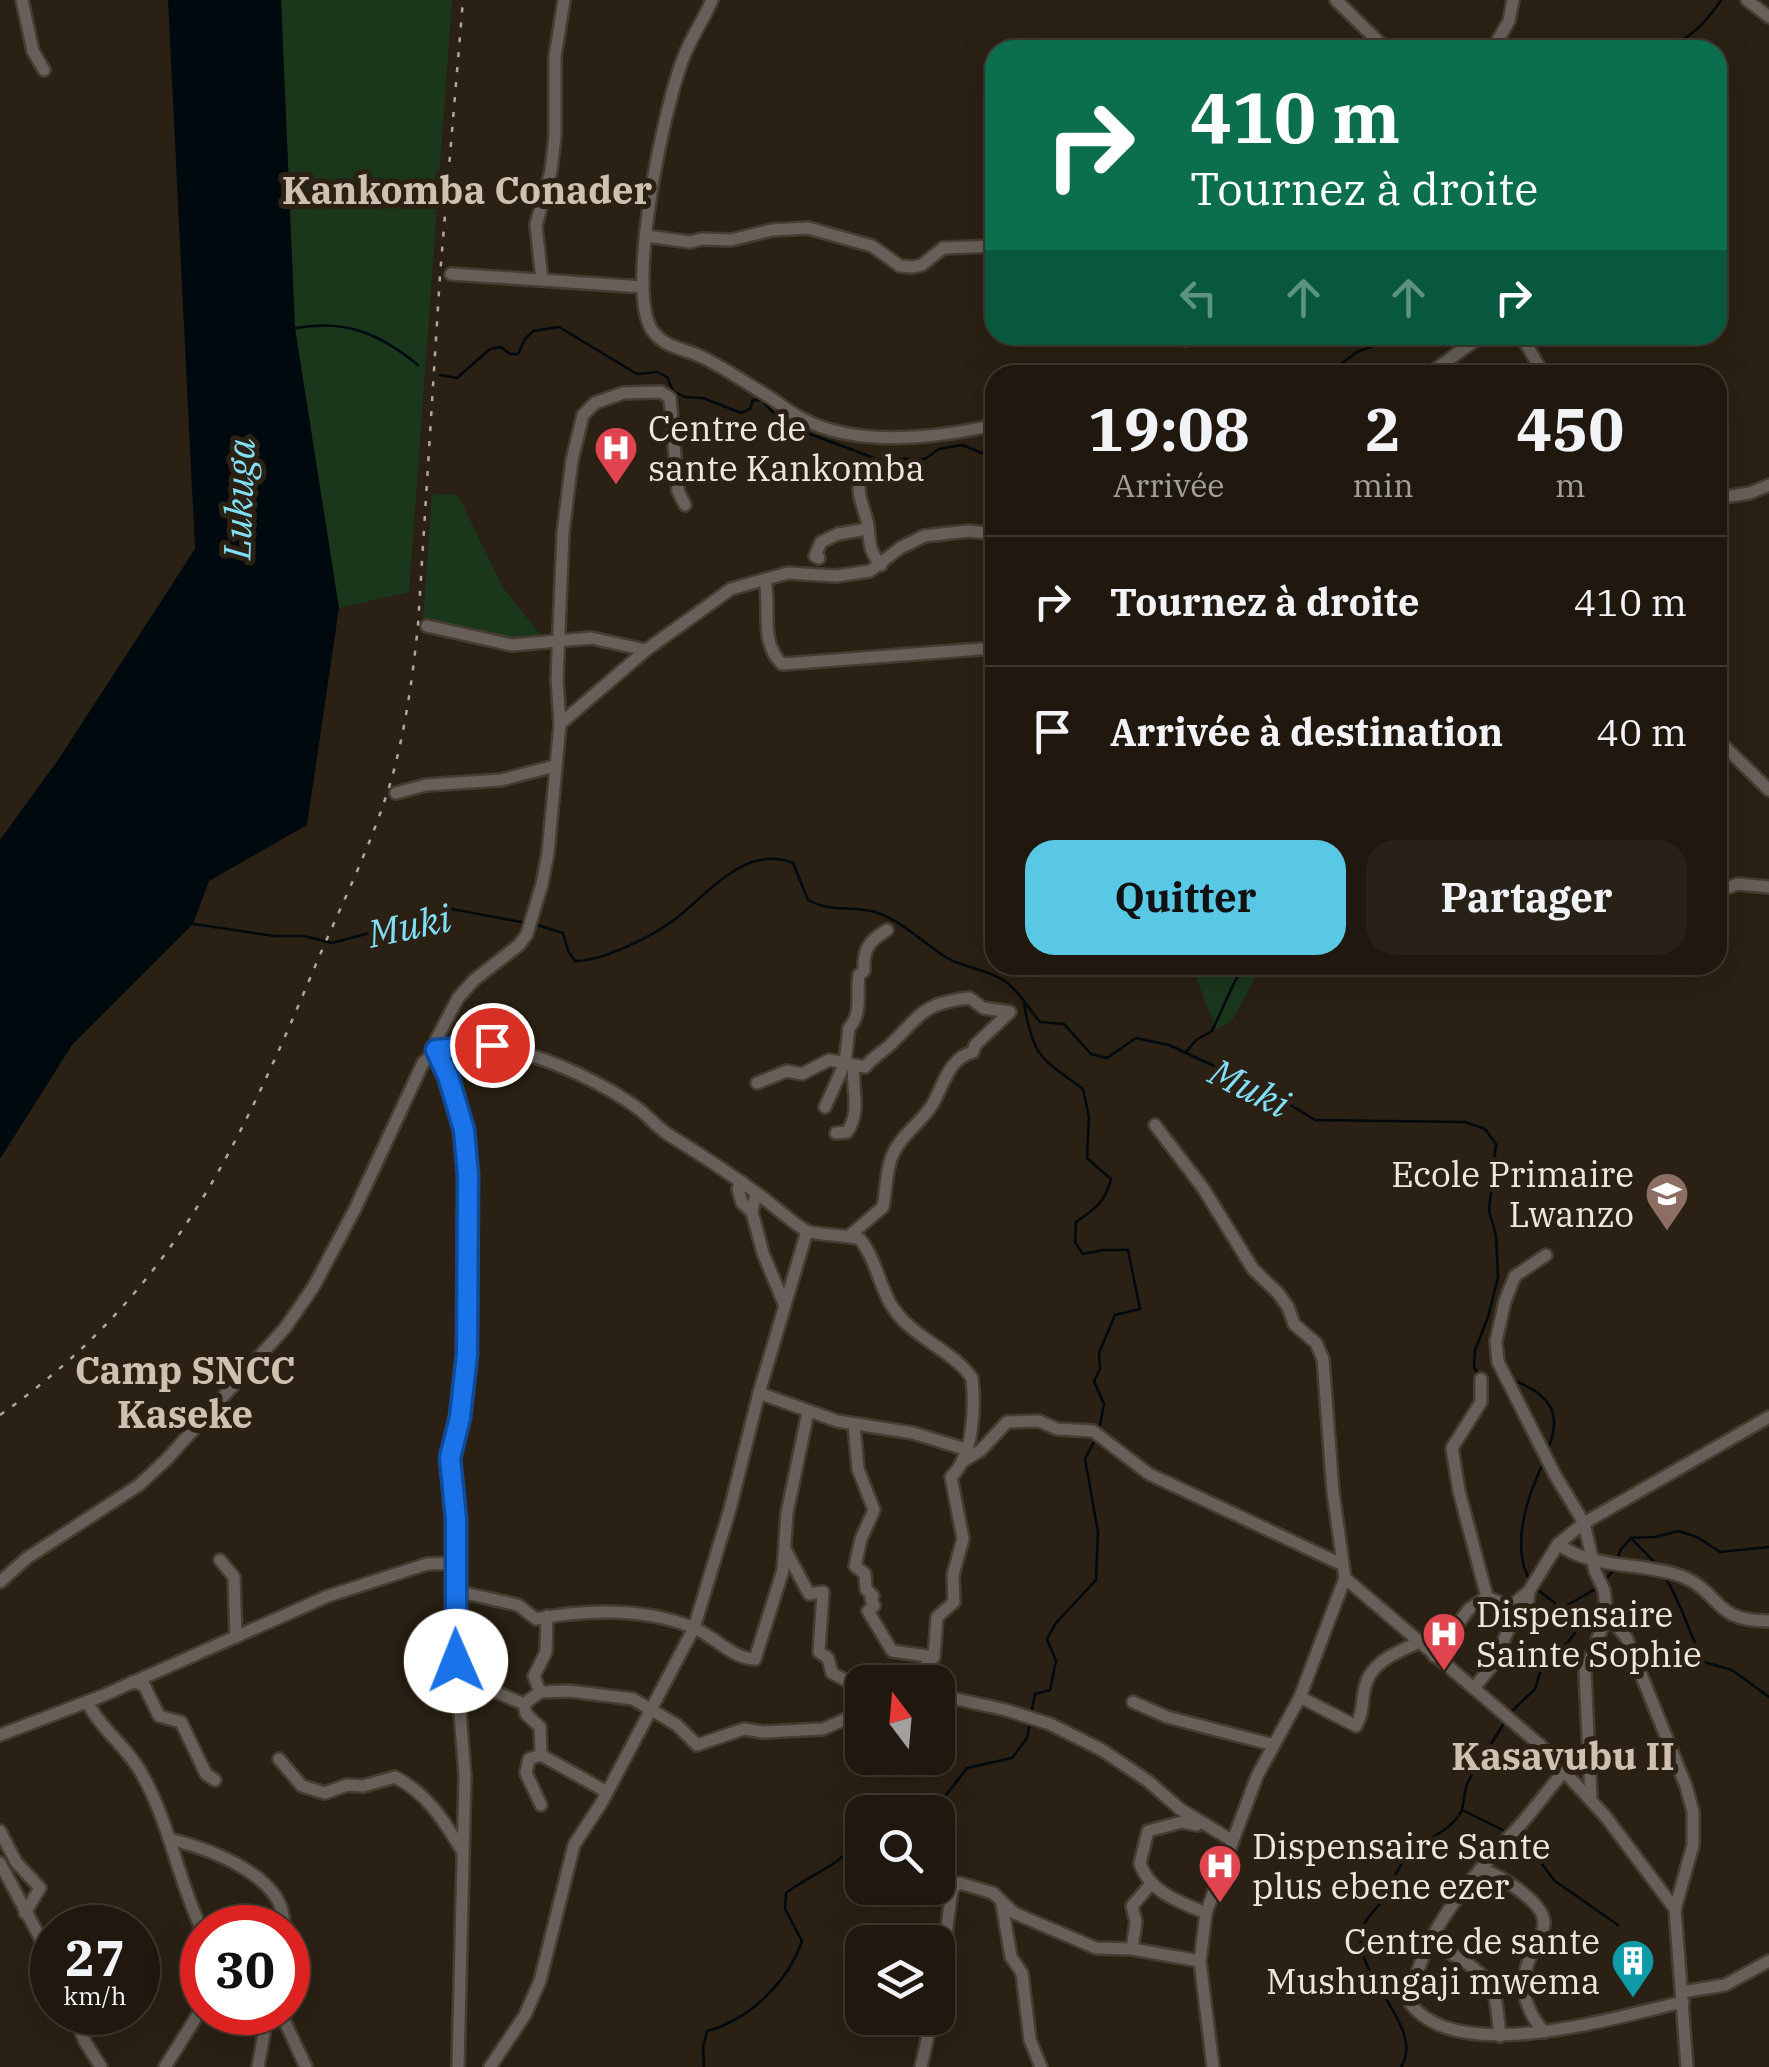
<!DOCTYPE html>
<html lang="fr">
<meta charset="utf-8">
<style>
:root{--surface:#20180e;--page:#282117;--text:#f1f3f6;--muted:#a2a09e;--line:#3d372e;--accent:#59c8e4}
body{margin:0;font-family:"IBM Plex Serif",serif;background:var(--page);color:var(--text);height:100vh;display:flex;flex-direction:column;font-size:38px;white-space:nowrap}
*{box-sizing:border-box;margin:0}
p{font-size:32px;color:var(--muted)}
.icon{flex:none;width:55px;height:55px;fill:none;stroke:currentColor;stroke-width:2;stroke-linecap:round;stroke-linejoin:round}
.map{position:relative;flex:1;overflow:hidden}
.side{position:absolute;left:985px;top:365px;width:742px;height:610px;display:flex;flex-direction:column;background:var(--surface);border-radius:30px;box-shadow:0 10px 40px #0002,0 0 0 2px var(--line)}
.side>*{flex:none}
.banner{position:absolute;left:985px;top:40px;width:742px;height:305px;border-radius:30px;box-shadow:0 10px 40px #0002,0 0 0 2px var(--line);background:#0b6e4f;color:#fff;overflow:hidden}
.needle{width:65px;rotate:344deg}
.buttons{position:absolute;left:845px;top:1665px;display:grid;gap:20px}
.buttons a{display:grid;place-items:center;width:110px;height:110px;border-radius:20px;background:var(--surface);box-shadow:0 10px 40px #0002,0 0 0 2px var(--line);font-size:50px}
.speed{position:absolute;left:30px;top:1905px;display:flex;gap:20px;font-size:50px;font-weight:700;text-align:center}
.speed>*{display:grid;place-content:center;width:130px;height:130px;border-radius:50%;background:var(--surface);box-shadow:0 10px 40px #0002,0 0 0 2px var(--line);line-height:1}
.speed small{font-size:25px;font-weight:400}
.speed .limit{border:15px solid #d22;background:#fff;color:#111}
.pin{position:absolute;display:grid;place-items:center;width:85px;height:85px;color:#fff;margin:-42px;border:5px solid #fff;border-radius:50%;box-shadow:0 2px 10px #0007}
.me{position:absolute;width:110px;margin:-55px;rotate:359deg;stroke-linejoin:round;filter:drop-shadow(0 0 8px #0008)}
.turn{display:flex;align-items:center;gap:35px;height:210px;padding:0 40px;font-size:45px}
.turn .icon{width:130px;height:130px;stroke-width:2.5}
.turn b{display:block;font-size:70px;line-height:85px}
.lanes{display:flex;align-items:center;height:95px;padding:0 40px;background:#0003;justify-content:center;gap:50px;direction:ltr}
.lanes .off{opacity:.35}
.eta{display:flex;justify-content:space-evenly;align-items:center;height:170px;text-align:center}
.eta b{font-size:60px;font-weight:700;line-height:70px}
.cta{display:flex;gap:20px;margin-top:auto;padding:20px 40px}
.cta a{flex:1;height:115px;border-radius:30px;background:var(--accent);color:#111;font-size:40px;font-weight:700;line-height:115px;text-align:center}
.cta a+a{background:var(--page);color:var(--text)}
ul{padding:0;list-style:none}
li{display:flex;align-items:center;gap:30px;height:130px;padding:0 40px;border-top:2px solid var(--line)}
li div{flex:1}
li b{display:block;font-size:38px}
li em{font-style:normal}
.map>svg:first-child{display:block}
</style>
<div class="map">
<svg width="1769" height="2067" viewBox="0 0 1769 2067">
<rect width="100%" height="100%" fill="#2a2013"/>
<g fill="#1a371c">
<polygon points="281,0 452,0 409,592 339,608 295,328"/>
<polygon points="432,494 458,495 502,586 542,637 505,641 423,620"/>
<polygon points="1204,965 1262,965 1232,1021 1216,1029 1197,980"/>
</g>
<polygon fill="#000a0e" points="168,0 281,0 295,328 339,608 307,825 209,881 193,924 72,1045 0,1159 0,840 58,760 195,549"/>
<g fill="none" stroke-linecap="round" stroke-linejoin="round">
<g stroke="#000a0e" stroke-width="2.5">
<path d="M1633,50C1643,46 1654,48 1665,46C1691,40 1707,21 1721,0"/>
<path d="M296,328C346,319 380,334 418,365"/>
<polyline points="440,375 457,378 490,349 501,347 510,354 518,354 525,339 533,331 559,327 637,374 657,372 667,377 673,391 685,397 703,398 741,413 750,409 753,400 762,400 783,424 877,459 925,459 939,449 962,445 982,453 995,448"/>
<polyline points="1326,375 1357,352 1402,335"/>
<polyline points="193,924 274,936 304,936 332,943 429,917 447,908 526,923"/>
<path d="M534,924L563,933L568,951L575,961C603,961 651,937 674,920C709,894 744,844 793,863L808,900C832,913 851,905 875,912C903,921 923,943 947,958C965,968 987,969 1005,981C1018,990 1029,1009 1040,1022L1064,1024L1091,1054L1107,1058L1136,1038L1169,1045L1214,1066L1236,1082L1274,1095L1315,1120L1465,1122L1485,1129L1496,1144L1489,1211L1496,1235L1498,1277L1488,1317L1475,1350L1474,1367L1478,1373"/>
<path d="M1024,1004C1034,1059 1040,1057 1083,1089L1089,1117L1087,1158L1111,1179C1106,1201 1094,1210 1076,1222L1075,1242L1083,1254L1103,1250H1128L1140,1309L1115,1315L1099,1353L1100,1369L1094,1381L1104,1404L1099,1431"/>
<polyline points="1187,1051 1196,1040 1212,1031 1236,979 1247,965"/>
<path d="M1512,1380C1547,1392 1564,1412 1548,1448"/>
<polyline points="1633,1540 1658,1566"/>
<polyline points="1616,1562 1621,1549 1631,1538 1655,1537 1679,1531 1697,1537 1720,1552 1769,1547"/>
<path d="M1665,1577C1682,1604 1689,1634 1704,1662L1732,1670L1769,1697"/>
<path d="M1531,1582C1509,1547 1528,1495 1544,1461"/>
<polyline points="1603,1582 1614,1570"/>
<polyline points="1566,1606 1597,1588"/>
<path d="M1511,1712L1535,1689L1542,1666L1552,1652L1567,1643L1575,1633C1570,1608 1553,1604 1536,1588"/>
<polyline points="1031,1714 1035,1694 1050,1690 1056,1661 1047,1639 1056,1623 1096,1580 1098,1532 1085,1459 1096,1438"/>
<polyline points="1462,1810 1507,1832"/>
<polyline points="933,1812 967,1768 1012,1758 1027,1738 1030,1722"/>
<polyline points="1514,1836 1523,1840 1555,1881 1618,1925"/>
<path d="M704,2067L703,2048L707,2031C749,2020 788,1982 802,1941L785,1909L786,1893C817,1870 840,1867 862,1835"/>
<path d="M1401,2067C1426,2027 1355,1979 1361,1934C1364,1916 1378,1910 1385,1896C1394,1880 1399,1862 1413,1850C1429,1838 1451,1830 1461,1812C1465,1803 1463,1792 1468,1782C1479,1762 1492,1743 1504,1723"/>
</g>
<defs>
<g id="minor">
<polyline points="22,0 33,51 44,70"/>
<path d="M712,0C704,19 692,36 685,54C665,100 625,290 652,330C665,349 685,348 704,358C724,368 743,381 763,393C776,400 787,411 801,418C856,448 936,438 995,425"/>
<polyline points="1336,0 1387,50"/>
<polyline points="1747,0 1769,17"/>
<polyline points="1492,50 1509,21 1513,0"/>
<polyline points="646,236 690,242 702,239 731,240 772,230 808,228 872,246 900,266 912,267 922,265 943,248 995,246"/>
<polyline points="451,274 643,287"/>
<polyline points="542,280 536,225 551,171 555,136 555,57 564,0"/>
<polyline points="1521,335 1544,375"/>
<polyline points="1186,340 1190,335"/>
<polyline points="1427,375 1483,335"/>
<path d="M860,475C857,493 861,501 866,517C872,538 865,546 881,565"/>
<polyline points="1718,498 1750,493 1769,485"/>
<polyline points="819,558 815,556 821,542 838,534 867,529"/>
<path d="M765,581C771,609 759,642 782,664L995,648"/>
<polyline points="427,626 512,645 591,638 646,650"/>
<polyline points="560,724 646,650 731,589 788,573 836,576 870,571 900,548 924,536 969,531 995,534"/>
<polyline points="1718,740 1769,790"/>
<polyline points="396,793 426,785 501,780 555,766"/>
<polyline points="1718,891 1738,884 1769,887"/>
<path d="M757,1083L787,1071L802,1074L829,1060L865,1067C872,1058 881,1053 890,1045C921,1015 922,1003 970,998L983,1008L1010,1012L975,1045L973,1052C946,1059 943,1090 930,1108C919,1124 897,1139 891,1159C886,1173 886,1192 883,1207L849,1236"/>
<path d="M825,1107L845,1063L849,1028C863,1013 856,993 859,975L864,971C863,949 869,941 887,930"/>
<polyline points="1155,1125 1203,1188 1253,1269 1278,1293 1288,1307 1294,1324 1316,1343 1323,1359 1333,1492 1345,1578 1540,1745 1606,1817 1675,1909"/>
<path d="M836,1133L847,1132C862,1110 851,1089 854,1066"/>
<polyline points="742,1182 738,1189 742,1203 752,1212 756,1193"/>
<polyline points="752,1212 763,1253 785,1306"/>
<polyline points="1546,1255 1515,1276 1505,1301 1496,1341 1498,1362 1555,1475 1584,1523 1595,1571 1604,1590 1607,1615 1626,1637 1686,1786 1693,1812 1693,1845 1675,1909 1687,2067"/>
<polyline points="759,1393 837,1421 913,1433 965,1449"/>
<polyline points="854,1424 858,1469 874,1510 861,1539 855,1566 865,1574 866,1589 873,1596 871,1599 874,1606 868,1611 892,1651 934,1657"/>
<polyline points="962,1462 981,1450 1007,1422 1039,1421 1057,1429 1093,1431 1149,1474 1341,1564"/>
<path d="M1558,1544C1593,1570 1643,1562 1681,1576C1723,1593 1711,1621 1769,1621"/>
<polyline points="786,1551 809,1594 823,1592 819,1652 828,1658 832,1673 862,1689"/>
<polyline points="220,1560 234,1577 236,1637"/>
<path d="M0,1582L27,1558L139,1485L167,1459L285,1328L314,1286L355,1209L423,1063C468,1015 596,1076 640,1110C650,1118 658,1128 669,1135C700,1154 729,1173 758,1194C768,1201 799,1228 807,1231C816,1235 847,1235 860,1239C875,1258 879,1283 890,1303C910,1338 951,1348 972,1378C975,1407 974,1455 951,1477L963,1539L953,1575L954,1602L937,1617L934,1657L911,1682"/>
<path d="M455,1591L518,1605L536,1619C586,1609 644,1608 692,1627C715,1636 730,1658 755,1659L783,1570L787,1513L808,1412"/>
<polyline points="1487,1597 1510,1607 1529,1591 1558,1544 1584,1523 1769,1417"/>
<polyline points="1434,1656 1469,1609 1487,1597 1459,1491 1452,1448 1481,1402 1481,1379"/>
<polyline points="132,1682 144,1685 159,1716 181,1722 206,1774 215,1780"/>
<polyline points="457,1688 484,1687 524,1704 540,1692 569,1691 633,1699 677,1725 697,1745 744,1729 763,1732 823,1729 846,1719 862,1705"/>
<polyline points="1474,1688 1495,1662 1513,1618 1528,1601 1529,1591"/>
<polyline points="540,1692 534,1676 546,1652 547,1616"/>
<polyline points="938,1695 1006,1710 1050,1724 1102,1750 1148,1781 1180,1809 1233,1841"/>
<path d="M1300,1697L1356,1726C1364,1712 1361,1702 1365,1687C1371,1661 1397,1653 1419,1642"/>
<path d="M87,1702C102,1731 128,1747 143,1776C170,1825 178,1880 202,1930"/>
<polyline points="1133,1702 1167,1717 1274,1745"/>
<polyline points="524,1704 526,1714 540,1727 541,1755"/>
<polyline points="0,1735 102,1696 328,1596 427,1564 455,1563"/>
<path d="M279,1759L302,1786L325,1793L347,1785L363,1786L395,1777C428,1794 444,1821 463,1852"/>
<path d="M1564,1771C1546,1792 1529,1817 1509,1837C1465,1885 1420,1936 1410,2003C1458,2067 1615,2017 1683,2002"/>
<polyline points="1591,1798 1585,1672 1607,1615"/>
<polyline points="541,1805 526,1773 529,1759 541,1755 607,1792"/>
<path d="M1197,1825L1182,1822L1148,1831L1140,1863C1149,1892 1181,1903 1206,1913"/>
<polyline points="0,1831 16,1862 40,1888 25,1913"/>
<path d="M169,1839C207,1848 290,1877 283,1928"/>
<polyline points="0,1863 52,1960"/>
<path d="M1480,1869C1499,1874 1544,1902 1544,1923C1544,1936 1533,1948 1529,1960C1518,1988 1526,2011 1544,2032"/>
<polyline points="1002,1904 1011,1957 1022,1973 1030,2040 1041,2067"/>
<path d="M1429,1942C1452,1954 1484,1968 1494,1994C1498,2007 1498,2023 1500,2036"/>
<polyline points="1132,1949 1136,1922 1132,1906 1151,1884"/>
<polyline points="1682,1992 1725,1985 1769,1961"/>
<polyline points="938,1996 952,1889 959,1883 993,1893 1014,1913 1096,1948 1132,1949 1200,1961"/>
<polyline points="74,2012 84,2040 101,2067"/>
<polyline points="269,2012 284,2020 306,2067"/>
<polyline points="165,2067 202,2008"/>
<polyline points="258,2067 268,2012"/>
<polyline points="458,2067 465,1776 456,1661 456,1519 450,1458 459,1417 467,1354 468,1175 464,1130 448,1076 435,1050 437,1038 458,998 474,980 519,945 527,934 542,884 548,853 560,724 557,679 563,533 572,460 583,415 595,403 623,393 661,392 670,398 678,491 685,505"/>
<polyline points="490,2067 525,2015 540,1981 574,1845 602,1802 694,1628 730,1509 759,1393 807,1231"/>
<polyline points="921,2067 932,2018"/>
<polyline points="1213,2067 1200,1961 1206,1913 1257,1776 1300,1697 1345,1578"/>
</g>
</defs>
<use href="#minor" stroke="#463c30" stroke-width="16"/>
<use href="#minor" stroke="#67605a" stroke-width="11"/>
<path stroke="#b0a79d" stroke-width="2.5" stroke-dasharray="5 10" stroke-linecap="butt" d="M0,1415C173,1293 240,1145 319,957C345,897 375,837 393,774C406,725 413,675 418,625L440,275L463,0"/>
</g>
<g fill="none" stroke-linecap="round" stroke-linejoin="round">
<defs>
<polyline id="route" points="456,1661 456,1519 450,1458 460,1417 467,1354 468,1175 464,1130 448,1076 436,1050 492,1045"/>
</defs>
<use href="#route" stroke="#114b97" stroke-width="25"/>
<use href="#route" stroke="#1a73e8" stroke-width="18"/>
</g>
<defs>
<symbol id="hospital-pin" viewBox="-11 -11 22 30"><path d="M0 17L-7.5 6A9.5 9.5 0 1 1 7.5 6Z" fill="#e0444e" stroke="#2a2013"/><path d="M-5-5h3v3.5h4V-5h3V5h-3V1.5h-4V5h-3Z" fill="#fff"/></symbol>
<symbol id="school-pin" viewBox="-11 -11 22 30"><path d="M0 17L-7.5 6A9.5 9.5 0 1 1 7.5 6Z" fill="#8d6e63" stroke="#2a2013"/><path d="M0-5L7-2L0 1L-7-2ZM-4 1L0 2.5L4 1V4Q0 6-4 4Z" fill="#fff"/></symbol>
<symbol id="building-pin" viewBox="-11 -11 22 30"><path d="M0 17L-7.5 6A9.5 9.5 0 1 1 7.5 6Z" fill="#0f9aa8" stroke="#2a2013"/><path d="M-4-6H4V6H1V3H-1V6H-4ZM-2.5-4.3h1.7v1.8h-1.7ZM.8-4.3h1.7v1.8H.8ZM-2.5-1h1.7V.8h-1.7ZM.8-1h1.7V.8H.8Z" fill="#fff"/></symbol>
</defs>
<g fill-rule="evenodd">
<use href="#hospital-pin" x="591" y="423" width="50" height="68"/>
<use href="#school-pin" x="1642" y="1169" width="50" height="68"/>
<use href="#hospital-pin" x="1419" y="1609" width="50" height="68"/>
<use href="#hospital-pin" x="1195" y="1841" width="50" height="68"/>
<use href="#building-pin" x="1608" y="1936" width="50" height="68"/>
</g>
<g text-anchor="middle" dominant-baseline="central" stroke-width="10" stroke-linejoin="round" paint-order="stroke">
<g font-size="35" fill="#efe7df" stroke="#2a2013" text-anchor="start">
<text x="648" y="428">Centre de<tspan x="648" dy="40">sante Kankomba</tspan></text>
<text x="1634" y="1174" text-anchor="end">Ecole Primaire<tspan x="1634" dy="40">Lwanzo</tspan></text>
<text x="1476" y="1614">Dispensaire<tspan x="1476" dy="40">Sainte Sophie</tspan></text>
<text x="1252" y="1846">Dispensaire Sante<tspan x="1252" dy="40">plus ebene ezer</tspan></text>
<text x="1600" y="1941" text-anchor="end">Centre de sante<tspan x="1600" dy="40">Mushungaji mwema</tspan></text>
</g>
<g font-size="38" font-weight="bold" fill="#cfc1b0" stroke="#2a2013">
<text x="467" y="189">Kankomba Conader</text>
<text x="185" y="1369">Camp SNCC<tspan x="185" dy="44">Kaseke</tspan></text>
<text x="1563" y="1755">Kasavubu II</text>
</g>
<g font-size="38" font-style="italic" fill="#81e0f8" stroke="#2a2013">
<text transform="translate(238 499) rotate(-88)">Lukuga</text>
<text transform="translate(409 925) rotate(-12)">Muki</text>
<text transform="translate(1250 1087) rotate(27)">Muki</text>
</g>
</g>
</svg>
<div class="buttons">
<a><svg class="needle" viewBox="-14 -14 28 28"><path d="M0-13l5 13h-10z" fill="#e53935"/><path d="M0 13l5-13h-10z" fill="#a2a09e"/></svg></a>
<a><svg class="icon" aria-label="search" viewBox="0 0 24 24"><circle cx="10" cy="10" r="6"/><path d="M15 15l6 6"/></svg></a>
<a><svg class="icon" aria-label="layers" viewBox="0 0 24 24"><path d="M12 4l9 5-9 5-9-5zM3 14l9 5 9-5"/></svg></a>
</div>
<div class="speed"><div>27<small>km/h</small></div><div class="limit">30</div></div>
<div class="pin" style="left:492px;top:1045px;background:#d93025"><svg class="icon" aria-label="arrive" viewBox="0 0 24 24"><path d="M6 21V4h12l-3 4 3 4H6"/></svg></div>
<svg class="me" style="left:456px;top:1661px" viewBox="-20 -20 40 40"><circle r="19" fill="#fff"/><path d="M0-13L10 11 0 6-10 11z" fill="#1a73e8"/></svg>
<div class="banner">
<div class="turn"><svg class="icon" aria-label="right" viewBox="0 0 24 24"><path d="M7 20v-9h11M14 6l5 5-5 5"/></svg><div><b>410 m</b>Tournez à droite</div></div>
<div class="lanes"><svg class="icon off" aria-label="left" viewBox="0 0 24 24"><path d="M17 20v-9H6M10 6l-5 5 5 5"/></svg><svg class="icon off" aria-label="ahead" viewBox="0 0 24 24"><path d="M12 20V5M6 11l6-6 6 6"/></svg><svg class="icon off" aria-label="ahead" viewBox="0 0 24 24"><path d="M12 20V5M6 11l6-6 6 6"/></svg><svg class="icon" aria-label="right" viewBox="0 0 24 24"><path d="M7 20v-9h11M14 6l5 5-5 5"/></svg></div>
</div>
<section class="side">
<div class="eta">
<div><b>19:08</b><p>Arrivée</p></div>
<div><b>2</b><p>min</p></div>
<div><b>450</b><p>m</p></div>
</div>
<ul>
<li><svg class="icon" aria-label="right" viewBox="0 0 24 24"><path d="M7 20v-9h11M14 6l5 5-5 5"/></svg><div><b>Tournez à droite</b></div><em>410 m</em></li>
<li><svg class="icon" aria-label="arrive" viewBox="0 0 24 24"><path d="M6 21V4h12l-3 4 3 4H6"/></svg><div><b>Arrivée à destination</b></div><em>40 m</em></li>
</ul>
<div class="cta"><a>Quitter</a><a>Partager</a></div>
</section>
</div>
